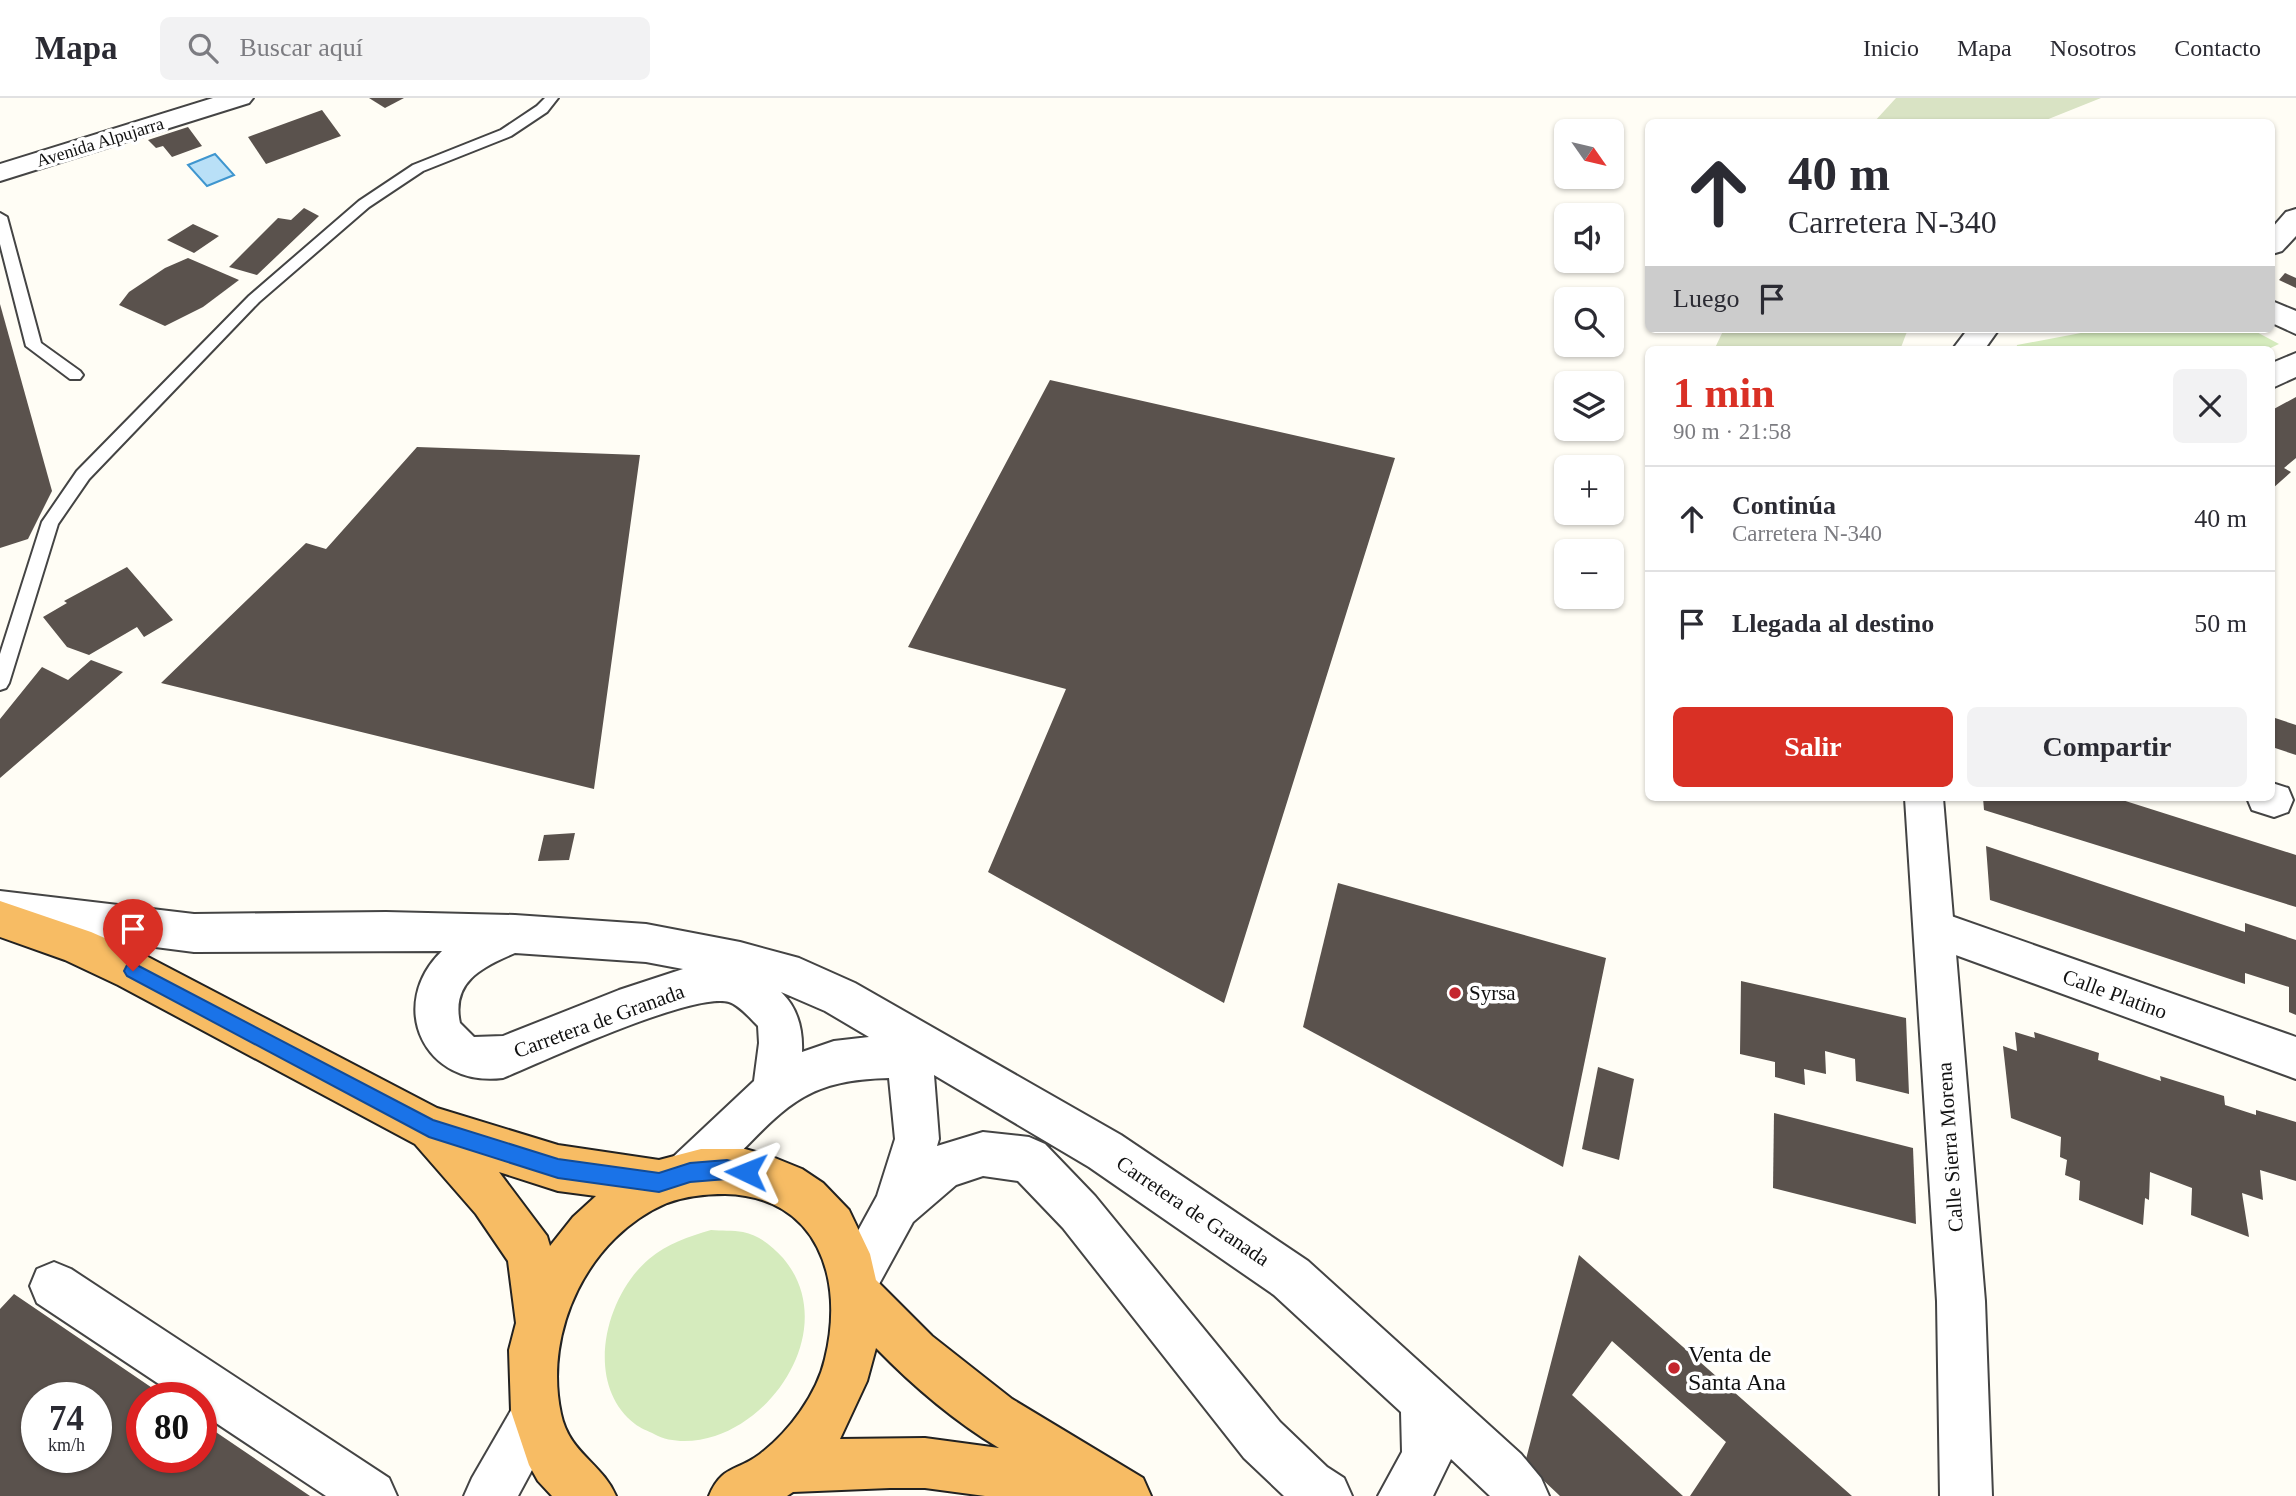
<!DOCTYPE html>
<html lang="es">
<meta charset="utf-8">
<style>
:root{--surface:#fff;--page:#f2f2f3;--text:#2b2b33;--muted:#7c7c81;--line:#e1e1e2;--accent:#d93025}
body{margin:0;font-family:"Times New Roman",serif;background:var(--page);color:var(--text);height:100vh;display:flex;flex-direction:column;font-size:26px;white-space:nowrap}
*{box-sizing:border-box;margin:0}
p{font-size:23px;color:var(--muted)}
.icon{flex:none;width:38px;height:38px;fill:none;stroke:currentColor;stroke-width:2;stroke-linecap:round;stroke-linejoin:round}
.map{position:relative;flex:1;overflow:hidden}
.panel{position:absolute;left:1645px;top:248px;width:630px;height:455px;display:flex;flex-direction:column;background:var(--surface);border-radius:10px;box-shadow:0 2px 5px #0004}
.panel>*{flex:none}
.banner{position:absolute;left:1645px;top:21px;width:630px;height:214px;border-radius:10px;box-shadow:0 2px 5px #0004;background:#fff;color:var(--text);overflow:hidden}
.needle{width:46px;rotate:124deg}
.fabs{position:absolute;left:1554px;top:21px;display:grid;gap:14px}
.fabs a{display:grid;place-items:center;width:70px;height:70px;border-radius:10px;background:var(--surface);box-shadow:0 2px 5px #0004;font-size:35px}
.speed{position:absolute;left:21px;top:1284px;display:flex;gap:14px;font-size:35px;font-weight:700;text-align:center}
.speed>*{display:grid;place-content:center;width:91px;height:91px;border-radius:50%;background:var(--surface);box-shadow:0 2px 5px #0004;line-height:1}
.speed small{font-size:18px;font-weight:400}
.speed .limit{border:10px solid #d22;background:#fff;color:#111}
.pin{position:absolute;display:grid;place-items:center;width:60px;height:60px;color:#fff;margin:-72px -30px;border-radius:50% 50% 50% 0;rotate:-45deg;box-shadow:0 0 7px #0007}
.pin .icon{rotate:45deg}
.me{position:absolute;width:77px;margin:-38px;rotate:272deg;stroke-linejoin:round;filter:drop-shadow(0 0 5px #0008)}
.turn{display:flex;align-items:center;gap:24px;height:147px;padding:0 28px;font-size:32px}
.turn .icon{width:91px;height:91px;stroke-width:2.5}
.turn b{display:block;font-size:49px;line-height:60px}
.then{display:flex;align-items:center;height:66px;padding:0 28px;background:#0003;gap:14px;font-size:26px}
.round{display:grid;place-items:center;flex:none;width:74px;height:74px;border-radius:10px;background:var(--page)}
.head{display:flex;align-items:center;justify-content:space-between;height:119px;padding:0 28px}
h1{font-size:42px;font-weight:700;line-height:52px;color:var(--accent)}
.button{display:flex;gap:14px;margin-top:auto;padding:14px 28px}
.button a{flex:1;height:80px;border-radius:10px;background:var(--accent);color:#fff;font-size:28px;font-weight:700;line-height:80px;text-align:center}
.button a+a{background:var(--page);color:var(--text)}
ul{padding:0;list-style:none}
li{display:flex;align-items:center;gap:21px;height:105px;padding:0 28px;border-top:2px solid var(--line)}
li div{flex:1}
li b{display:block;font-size:26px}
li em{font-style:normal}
header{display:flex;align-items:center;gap:42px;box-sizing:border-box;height:98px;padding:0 35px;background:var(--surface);border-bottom:2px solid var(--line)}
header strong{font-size:33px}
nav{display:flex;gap:38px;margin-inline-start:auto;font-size:24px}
.search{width:490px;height:63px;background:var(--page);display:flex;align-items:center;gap:18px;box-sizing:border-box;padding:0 24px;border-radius:10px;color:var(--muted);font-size:26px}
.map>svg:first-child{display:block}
</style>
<header>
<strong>Mapa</strong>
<div class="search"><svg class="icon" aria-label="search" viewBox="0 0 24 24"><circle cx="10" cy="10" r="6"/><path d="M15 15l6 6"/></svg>Buscar aquí</div>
<nav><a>Inicio</a><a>Mapa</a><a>Nosotros</a><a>Contacto</a></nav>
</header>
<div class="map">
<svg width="2296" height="1398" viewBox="0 0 2296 1398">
<rect width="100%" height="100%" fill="#fffdf5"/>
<g fill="#d5ebbd">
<polygon points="2102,231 2251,231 2279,246 2266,252 2016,252 2017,247"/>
<path d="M711,1132C721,1133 733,1132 743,1134C759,1137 772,1148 783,1160C836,1222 784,1315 715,1338C696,1344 672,1346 654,1336C648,1333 640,1330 635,1326C583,1286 605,1198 649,1161C668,1145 688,1139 711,1132Z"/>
</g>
<g fill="#d9e3c4">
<polygon points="1896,0 2101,0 2041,24 1874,24"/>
<polygon points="1724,231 1908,231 1900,252 1714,252"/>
</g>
<polygon fill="#b9e0f7" stroke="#3f96cf" stroke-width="2" points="215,56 234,77 207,88 188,67"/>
<g fill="#5a524d" fill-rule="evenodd">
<polygon points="369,0 404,0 385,10"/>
<polygon points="322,12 341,38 266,66 248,39"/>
<polygon points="188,29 202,48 172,59 163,48 156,50 148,42"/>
<polygon points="304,110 319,118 257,177 229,169 278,120 291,122"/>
<polygon points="193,126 219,138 194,155 167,142"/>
<polygon points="188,160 239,182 203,209 165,228 119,207 129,194 165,170"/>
<polygon points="2285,175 2296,180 2296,190 2279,182"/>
<polygon points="0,206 52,393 28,441 0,450"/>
<polygon points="1050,282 1395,360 1224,905 988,774 1066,591 908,549"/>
<polygon points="2296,299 2296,360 2284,370 2291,374 2272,391 2272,312"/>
<polygon points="417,349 640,357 594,691 161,585 306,445 326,451"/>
<polygon points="127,469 173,522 144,539 137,529 89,557 67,549 43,519 67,505 64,503"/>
<polygon points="91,562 123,574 0,680 0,621 42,569 68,582"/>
<polygon points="2272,619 2296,627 2296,657 2272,649"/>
<polygon points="1983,700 2116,700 2296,757 2296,809 1984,712"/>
<polygon points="575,735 569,762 538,763 544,737"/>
<polygon points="1986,748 2245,834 2245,825 2296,842 2296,917 2289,914 2289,889 2245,875 2245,886 1990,802"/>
<polygon points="1338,785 1606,860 1563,1069 1303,929"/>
<polygon points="1741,883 1906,920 1909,996 1856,983 1855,961 1825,953 1826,976 1804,971 1805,987 1775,979 1775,964 1740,956"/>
<polygon points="2015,934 2035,940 2034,934 2099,955 2098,962 2161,983 2160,978 2224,998 2225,1007 2256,1017 2256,1012 2296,1024 2296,1083 2260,1072 2263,1102 2242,1095 2249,1139 2191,1117 2192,1090 2150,1074 2149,1102 2145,1100 2143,1127 2079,1102 2080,1083 2065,1077 2067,1062 2060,1059 2061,1039 2011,1020 2003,948 2017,953"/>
<polygon points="1598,969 1634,981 1619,1062 1582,1051"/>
<polygon points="1774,1015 1913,1050 1916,1126 1773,1090"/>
<polygon points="1579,1157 1751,1309 1852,1398 1690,1398 1726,1344 1612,1243 1572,1297 1683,1398 1560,1398 1525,1365"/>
<path d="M14,1196L167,1300H142V1360H201V1324L310,1398H0V1211ZM37,1300H96V1360H37Z"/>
</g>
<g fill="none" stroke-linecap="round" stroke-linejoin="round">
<defs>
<g id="service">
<polygon points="545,0 558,0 547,14 511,38 423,73 369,109 259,204 89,381 58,426 9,585 6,590 0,592 0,556 42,424 77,373 249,198 359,103 413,67 501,32 537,8"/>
<polygon points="0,115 7,119 41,245 80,273 83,277 80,281 70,281 26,248 0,146"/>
</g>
<g id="minor">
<polygon points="213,0 253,0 249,5 0,83 0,66"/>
<polygon points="2296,111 2296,138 2282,153 2272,156 2272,130 2286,114"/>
<polygon points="2296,255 2296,279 2272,290 2272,265"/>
<polygon points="2272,685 2288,690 2293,702 2288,714 2274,719 2252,712 2247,700 2272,700"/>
<path d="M0,793L194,816L386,814L515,817L646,826L740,844L799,860L855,885L1121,1037L1308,1163L1521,1356L1541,1380L1549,1398H1490L1451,1361L1433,1398H1378L1402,1354L1401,1314L1274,1197L1089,1069L934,977L939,1041L937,1048L983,1034L1029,1039L1045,1046L1095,1098L1280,1324L1327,1369L1344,1380L1352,1398H1284L1244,1360L1063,1130L1018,1083L983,1078L956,1087L913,1124L872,1199L855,1206L838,1199L831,1182L877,1098L895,1041L889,980C811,982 790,1003 738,1057C722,1073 710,1089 689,1098L673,1091L666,1075L673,1059L754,983L759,945L758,928C751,921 739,907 729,904C692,894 544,963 503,980C424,990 386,907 442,853L194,854L0,829ZM515,855L646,864L683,871L619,892L503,938L474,939L460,925C451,884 482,869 515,855ZM781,894L825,913L869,939L834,943L802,954C803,932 798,910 781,894Z"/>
<polygon points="1934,812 2296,939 2296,981 1920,844 1914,831 1920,818"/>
<polygon points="54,1164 71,1171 389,1380 397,1398 326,1398 201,1315 201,1300 180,1300 37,1205 30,1188 37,1171"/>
</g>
<g id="tertiary">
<polygon points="2272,203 2296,213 2296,236 2272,225"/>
<polygon points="1968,231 1999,231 1984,252 1952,252"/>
<polygon points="1905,700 1943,700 1985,1203 1992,1398 1940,1398 1937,1203"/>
<polygon points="535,1295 553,1302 560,1320 518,1398 464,1398 472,1380 517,1302"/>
</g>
<path id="trunk" d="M0,803L91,834L148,859L437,1010L558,1047L659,1062L701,1051H745L770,1058L802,1071L823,1085L849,1112L870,1156L876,1182L932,1238L1012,1301L1143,1380L1151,1398H985L925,1390H890L793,1394L787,1398H709C722,1367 736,1374 760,1356C789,1334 817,1296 825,1261C845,1181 818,1098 725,1096C705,1096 686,1098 667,1105C588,1139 543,1233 561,1316C569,1355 602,1365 616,1398H552L538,1383L529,1367L511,1313L509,1252L516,1225L508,1163L476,1116L415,1046L118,887L65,862L0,839ZM499,1074L558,1093L596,1098L573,1119L550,1148L547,1138ZM876,1250C912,1287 954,1323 999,1350L925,1340L840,1341L867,1283Z"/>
</defs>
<use href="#service" stroke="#444" stroke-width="4"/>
<use href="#minor" stroke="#444" stroke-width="4"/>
<use href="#tertiary" stroke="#444" stroke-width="4"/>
<use href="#trunk" stroke="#222" stroke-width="4"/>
<use href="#service" fill="#fff" fill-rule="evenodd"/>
<use href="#minor" fill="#fff" fill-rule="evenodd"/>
<use href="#tertiary" fill="#fff" fill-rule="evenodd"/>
<use href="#trunk" fill="#f7bc64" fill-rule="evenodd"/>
</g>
<polygon fill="#1a73e8" stroke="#114b97" stroke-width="2" points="133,865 433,1022 558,1061 659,1075 690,1065 727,1062 752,1068 755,1074 752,1081 746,1084 727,1081 690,1084 659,1094 558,1080 429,1039 127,878 124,873 127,867"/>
<g fill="#c4262e" stroke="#fff" stroke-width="2.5">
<circle cx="1455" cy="895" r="7"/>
<circle cx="1674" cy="1270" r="7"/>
</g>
<g text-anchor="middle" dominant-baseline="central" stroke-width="7" stroke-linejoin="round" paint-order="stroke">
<g font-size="18" fill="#111" stroke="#fff">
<text transform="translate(100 44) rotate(-17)">Avenida Alpujarra</text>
</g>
<g font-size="21" fill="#111" stroke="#fff" text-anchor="start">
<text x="1469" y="895">Syrsa</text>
</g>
<g font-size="21" fill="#111" stroke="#fff">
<text transform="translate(2115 896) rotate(20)">Calle Platino</text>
<text transform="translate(599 923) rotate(-20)">Carretera de Granada</text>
<text transform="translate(1950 1049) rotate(-94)">Calle Sierra Morena</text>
<text transform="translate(1193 1113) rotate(34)">Carretera de Granada</text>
</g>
<g font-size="24" fill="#111" stroke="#fff" text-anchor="start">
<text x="1688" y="1256">Venta de<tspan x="1688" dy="28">Santa Ana</tspan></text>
</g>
</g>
</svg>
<div class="fabs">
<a><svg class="needle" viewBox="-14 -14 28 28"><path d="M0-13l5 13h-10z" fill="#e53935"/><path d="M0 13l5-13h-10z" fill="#7c7c81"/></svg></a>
<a><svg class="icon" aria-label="sound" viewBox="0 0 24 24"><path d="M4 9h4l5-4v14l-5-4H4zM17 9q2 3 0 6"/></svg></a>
<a><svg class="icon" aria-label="search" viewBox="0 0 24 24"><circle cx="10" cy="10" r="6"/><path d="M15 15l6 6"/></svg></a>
<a><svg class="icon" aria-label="layers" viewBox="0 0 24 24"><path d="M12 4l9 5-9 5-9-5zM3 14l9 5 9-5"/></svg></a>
<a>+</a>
<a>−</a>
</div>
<div class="speed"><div>74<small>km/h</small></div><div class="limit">80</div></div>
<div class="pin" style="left:133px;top:873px;background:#d93025"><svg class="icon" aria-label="arrive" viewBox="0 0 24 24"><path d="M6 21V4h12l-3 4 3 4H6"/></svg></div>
<svg class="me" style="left:746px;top:1074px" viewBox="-20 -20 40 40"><path d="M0-17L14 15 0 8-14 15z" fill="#1a73e8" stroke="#fff" stroke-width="4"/></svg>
<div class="banner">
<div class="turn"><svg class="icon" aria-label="ahead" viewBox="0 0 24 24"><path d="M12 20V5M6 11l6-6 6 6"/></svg><div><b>40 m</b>Carretera N-340</div></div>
<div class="then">Luego<svg class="icon" aria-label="arrive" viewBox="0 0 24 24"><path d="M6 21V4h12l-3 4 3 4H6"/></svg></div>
</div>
<section class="panel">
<div class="head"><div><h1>1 min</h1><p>90 m · 21:58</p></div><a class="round"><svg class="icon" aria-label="close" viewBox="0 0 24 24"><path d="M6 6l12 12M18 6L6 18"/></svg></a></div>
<ul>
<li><svg class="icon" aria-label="ahead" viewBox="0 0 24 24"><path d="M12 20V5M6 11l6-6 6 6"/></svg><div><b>Continúa</b><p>Carretera N-340</p></div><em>40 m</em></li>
<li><svg class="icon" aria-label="arrive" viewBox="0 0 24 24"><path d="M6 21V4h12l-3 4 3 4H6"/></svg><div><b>Llegada al destino</b></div><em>50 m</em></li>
</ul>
<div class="button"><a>Salir</a><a>Compartir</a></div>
</section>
</div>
